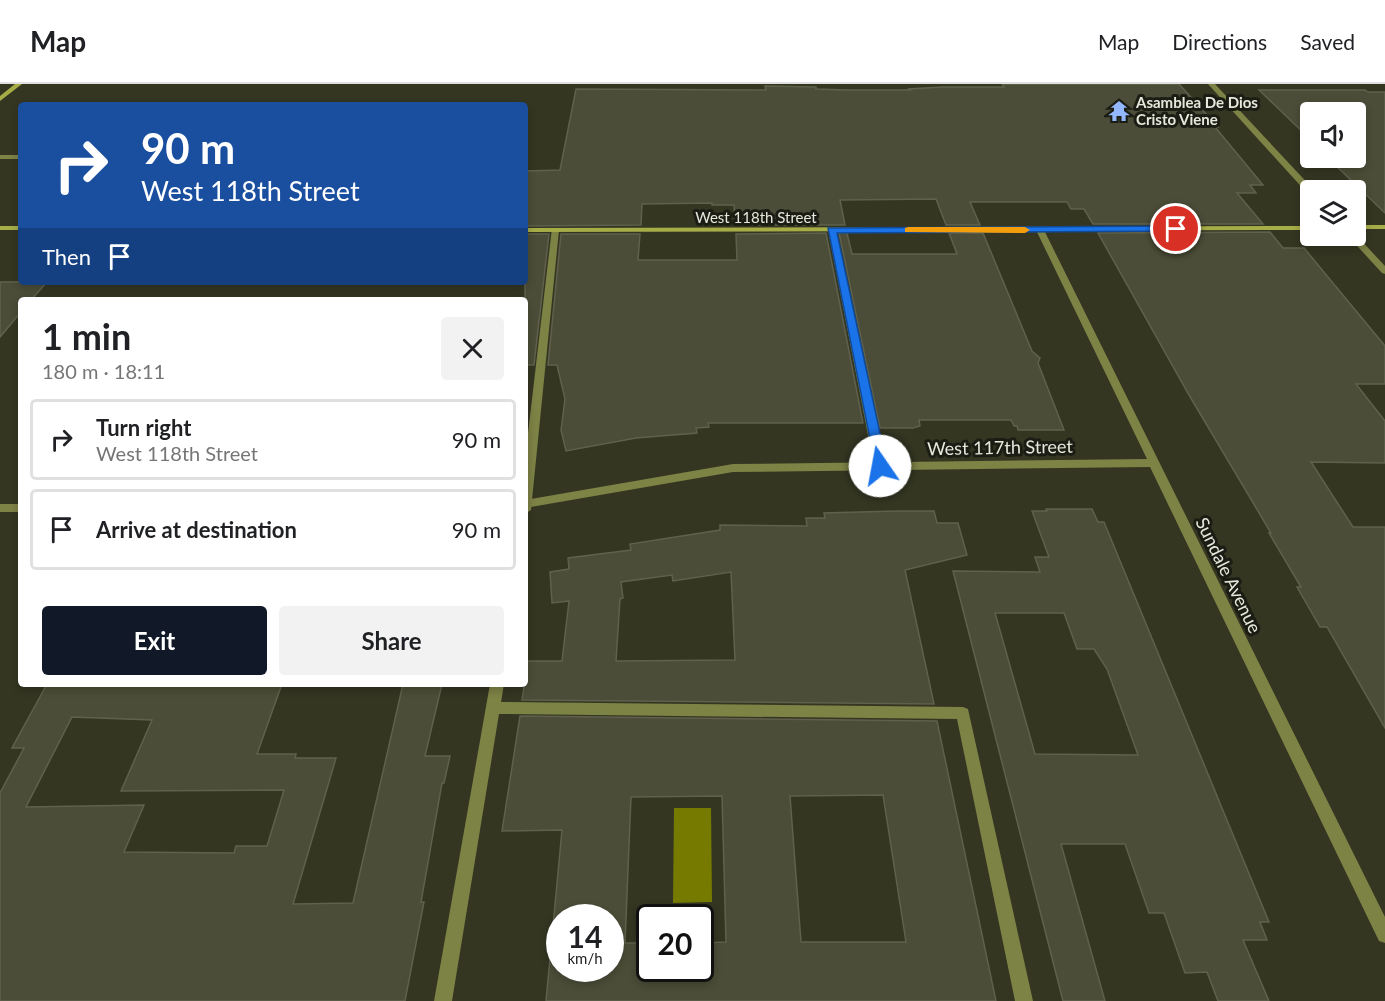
<!DOCTYPE html>
<meta charset="utf-8">
<style>
:root{--surface:#fff;--page:#f2f2f2;--text:#202124;--muted:#757577;--line:#e0e0e0;--accent:#111827}
body{margin:0;font-family:Lato,sans-serif;background:var(--page);color:var(--text);height:100vh;display:flex;flex-direction:column;font-size:22px;white-space:nowrap}
*{box-sizing:border-box;margin:0}
p{font-size:20px;color:var(--muted)}
.icon{flex:none;width:33px;height:33px;fill:none;stroke:currentColor;stroke-width:2;stroke-linecap:round;stroke-linejoin:round}
.map{position:relative;flex:1;overflow:hidden}
.drawer{position:absolute;left:18px;top:213px;width:510px;height:390px;display:flex;flex-direction:column;background:var(--surface);border-radius:6px;box-shadow:0 3px 9px #0003}
.drawer>*{flex:none}
.banner{position:absolute;left:18px;top:18px;width:510px;height:183px;border-radius:6px;box-shadow:0 3px 9px #0003;background:#1a4fa0;color:#fff;overflow:hidden}
.tools{position:absolute;left:1300px;top:18px;display:grid;gap:12px}
.tools a{display:grid;place-items:center;width:66px;height:66px;border-radius:6px;background:var(--surface);box-shadow:0 3px 9px #0003;font-size:30px}
.speed{position:absolute;left:546px;top:820px;display:flex;gap:12px;font-size:30px;font-weight:700;text-align:center}
.speed>*{display:grid;place-content:center;width:78px;height:78px;border-radius:50%;background:var(--surface);box-shadow:0 3px 9px #0003;line-height:1}
.speed small{font-size:15px;font-weight:400}
.speed .limit{border:3px solid #111;border-radius:9px;background:#fff;color:#111}
.pin{position:absolute;display:grid;place-items:center;width:51px;height:51px;color:#fff;margin:-26px;border:3px solid #fff;border-radius:50%;box-shadow:0 2px 6px #0007}
.me{position:absolute;width:66px;margin:-33px;rotate:348deg;stroke-linejoin:round;filter:drop-shadow(0 0 4px #0008)}
.turn{display:flex;align-items:center;gap:21px;height:126px;padding:0 24px;font-size:27px}
.turn .icon{width:78px;height:78px;stroke-width:2.5}
.turn b{display:block;font-size:42px;line-height:51px}
.then{display:flex;align-items:center;height:57px;padding:0 24px;background:#0003;gap:12px;font-size:22px}
.round{display:grid;place-items:center;flex:none;width:63px;height:63px;border-radius:6px;background:var(--page)}
.head{display:flex;align-items:center;justify-content:space-between;height:102px;padding:0 24px}
h1{font-size:36px;font-weight:700;line-height:45px}
.button{display:flex;gap:12px;margin-top:auto;padding:12px 24px}
.button a{flex:1;height:69px;border-radius:6px;background:var(--accent);color:#fff;font-size:24px;font-weight:700;line-height:69px;text-align:center}
.button a+a{background:var(--page);color:var(--text)}
ul{padding:0;list-style:none}
li{display:flex;align-items:center;gap:18px;height:81px;margin:0 12px 9px;padding:0 12px;border:3px solid var(--line);border-radius:6px}
li div{flex:1}
li b{display:block;font-size:22px}
li em{font-style:normal}
header{display:flex;align-items:center;gap:36px;box-sizing:border-box;height:84px;padding:0 30px;background:var(--surface);border-bottom:2px solid var(--line)}
header strong{font-size:28px}
nav{display:flex;gap:33px;margin-inline-start:auto;font-size:21px}
.map>svg:first-child{display:block}
</style>
<header>
<strong>Map</strong>
<nav><a>Map</a><a>Directions</a><a>Saved</a></nav>
</header>
<div class="map">
<svg width="1385" height="917" viewBox="0 0 1385 917">
<rect width="100%" height="100%" fill="#343622"/>
<polygon fill="#767b00" points="674,724 711,724 712,818 673,819"/>
<g fill="#4b4d38" stroke="#5f614c" stroke-width="1.5" fill-rule="evenodd">
<polygon points="1002,0 1179,0 1218,43 1215,43 1263,101 1250,101 1256,109 1237,109 1263,140 1093,140 1084,125 1071,125 1067,118 970,118 980,141 946,141 936,115 840,116 845,141 735,141 734,121 712,121 712,119 642,120 641,141 525,142 525,87 560,86 576,5 766,6 765,2 816,3 816,5 846,6 910,6 909,5 942,3 1004,3"/>
<polygon points="1259,6 1365,6 1368,8 1385,8 1385,129 1328,74 1356,74 1356,28 1311,28 1311,56"/>
<polygon points="1270,148 1283,164 1304,164 1385,262 1385,300 1356,300 1385,337 1385,379 1311,378 1353,443 1385,443 1385,644 1327,543 1320,543 1297,503 1301,503 1269,449 1271,449 1189,311 1098,149"/>
<polygon points="826,149 863,339 708,339 709,343 696,344 697,349 636,354 566,367 561,346 565,315 557,281 548,281 561,150 640,150 638,176 737,176 736,150"/>
<polygon points="839,149 847,149 852,170 957,170 949,149 983,149 1032,267 1040,274 1038,279 1064,346 1018,346 1017,342 1014,342 1011,336 919,336 920,342 913,344 880,344"/>
<polygon points="525,150 549,150 534,281 525,281"/>
<polygon points="0,198 47,198 31,216 21,216 21,228 0,253"/>
<path d="M1046,425H1092L1098,438H1104L1269,838H1260L1267,856H1243L1269,917H1218L1207,888L1185,889L1164,829H1149L1125,760H1061L1105,917H1063L953,487L1040,488L1035,473H1049L1032,427H1047ZM995,529H1064L1077,565H1094L1107,585L1138,671L1035,670Z"/>
<path d="M897,427H934L937,439H958L967,471L905,486L934,620L522,616L528,577H562L569,517L552,519L550,488L569,485L568,474L631,466L630,460L720,446V441L807,442L806,434H825L824,429ZM731,488L735,576L616,577L620,515L623,514L621,498L672,491L673,497Z"/>
<path d="M47,600H282L257,670H296L295,674H336L293,820L353,819L403,600H442L425,672H450L444,699H442L421,818H424L405,917H0V709L24,664H12ZM72,633L152,636L121,707L284,706L267,762H236L234,769L124,768L144,721L26,723Z"/>
<path d="M520,632L937,637L996,917H546L562,746L502,747ZM883,711L906,858H801L790,712ZM722,712L726,858L700,859V885H650V859H625L631,713ZM560,834H610V885H560Z"/>
</g>
<g fill="none" stroke-linecap="round" stroke-linejoin="round">
<g fill="#7d8245" fill-rule="evenodd">
<rect x="0" y="71" width="21" height="4"/>
<polygon points="552,144 559,146 531,426 525,430 525,375"/>
<polygon points="829,144 836,146 886,382 880,386 874,382 828,146"/>
<polygon points="490,600 504,600 501,618 963,623 968,625 1033,917 1015,917 957,635 499,630 452,917 434,917"/>
</g>
<g fill="#7d8245" fill-rule="evenodd">
<polygon points="1208,0 1215,0 1314,106 1311,106 1311,110 1308,110"/>
<polygon points="1037,144 1044,146 1385,833 1385,859 1379,857 1150,383 733,388 525,424 525,416 733,380 1147,375 1036,146"/>
<polygon points="1356,151 1385,182 1385,190 1382,189 1348,152"/>
<rect x="0" y="420" width="21" height="8"/>
</g>
<g fill="#a6ad47" fill-rule="evenodd">
<polygon points="15,0 22,0 0,17 0,12"/>
<rect x="1356" y="141" width="29" height="4"/>
<rect x="0" y="142" width="21" height="4"/>
<polygon points="1311,142 1311,146 525,148 525,144"/>
</g>
</g>
<polygon fill="#1a73e8" stroke="#114b97" stroke-width="1.5" points="1176,142 1179,143 1179,147 837,149 887,382 885,385 876,385 828,144"/>
<polygon fill="#f59e0b" points="908,143 1025,143 1030,146 1025,149 905,148 905,144"/>
<defs>
<symbol id="temple-bare" viewBox="-9 -9 18 18"><path d="M0-6L5-2H3V0L6.5 2.5H4V6H1.5V3h-3V6H-4V2.5H-6.5L-3 0V-2H-5Z" fill="#92b7fd" stroke="#1b1c13" stroke-width="2.5" paint-order="stroke"/></symbol>
</defs>
<g fill-rule="evenodd">
<use href="#temple-bare" x="1104" y="12" width="30" height="30"/>
</g>
<g text-anchor="middle" dominant-baseline="central" stroke-width="6" stroke-linejoin="round" paint-order="stroke">
<g font-size="15" font-weight="bold" fill="#e6e8db" stroke="#1b1c13" text-anchor="start">
<text x="1136" y="18">Asamblea De Dios<tspan x="1136" dy="17">Cristo Viene</tspan></text>
</g>
<g font-size="15" fill="#e6e8db" stroke="#1b1c13">
<text x="756" y="133">West 118th Street</text>
</g>
<g font-size="18" fill="#e6e8db" stroke="#1b1c13">
<text transform="translate(1000 363) rotate(-1)">West 117th Street</text>
<text transform="translate(1229 491) rotate(64)">Sundale Avenue</text>
</g>
</g>
</svg>
<div class="tools">
<a><svg class="icon" aria-label="sound" viewBox="0 0 24 24"><path d="M4 9h4l5-4v14l-5-4H4zM17 9q2 3 0 6"/></svg></a>
<a><svg class="icon" aria-label="layers" viewBox="0 0 24 24"><path d="M12 4l9 5-9 5-9-5zM3 14l9 5 9-5"/></svg></a>
</div>
<div class="speed"><div>14<small>km/h</small></div><div class="limit">20</div></div>
<div class="pin" style="left:1176px;top:145px;background:#d93025"><svg class="icon" aria-label="arrive" viewBox="0 0 24 24"><path d="M6 21V4h12l-3 4 3 4H6"/></svg></div>
<svg class="me" style="left:880px;top:382px" viewBox="-20 -20 40 40"><circle r="19" fill="#fff"/><path d="M0-13L10 11 0 6-10 11z" fill="#1a73e8"/></svg>
<div class="banner">
<div class="turn"><svg class="icon" aria-label="right" viewBox="0 0 24 24"><path d="M7 20v-9h11M14 6l5 5-5 5"/></svg><div><b>90 m</b>West 118th Street</div></div>
<div class="then">Then<svg class="icon" aria-label="arrive" viewBox="0 0 24 24"><path d="M6 21V4h12l-3 4 3 4H6"/></svg></div>
</div>
<section class="drawer">
<div class="head"><div><h1>1 min</h1><p>180 m · 18:11</p></div><a class="round"><svg class="icon" aria-label="close" viewBox="0 0 24 24"><path d="M6 6l12 12M18 6L6 18"/></svg></a></div>
<ul>
<li><svg class="icon" aria-label="right" viewBox="0 0 24 24"><path d="M7 20v-9h11M14 6l5 5-5 5"/></svg><div><b>Turn right</b><p>West 118th Street</p></div><em>90 m</em></li>
<li><svg class="icon" aria-label="arrive" viewBox="0 0 24 24"><path d="M6 21V4h12l-3 4 3 4H6"/></svg><div><b>Arrive at destination</b></div><em>90 m</em></li>
</ul>
<div class="button"><a>Exit</a><a>Share</a></div>
</section>
</div>
